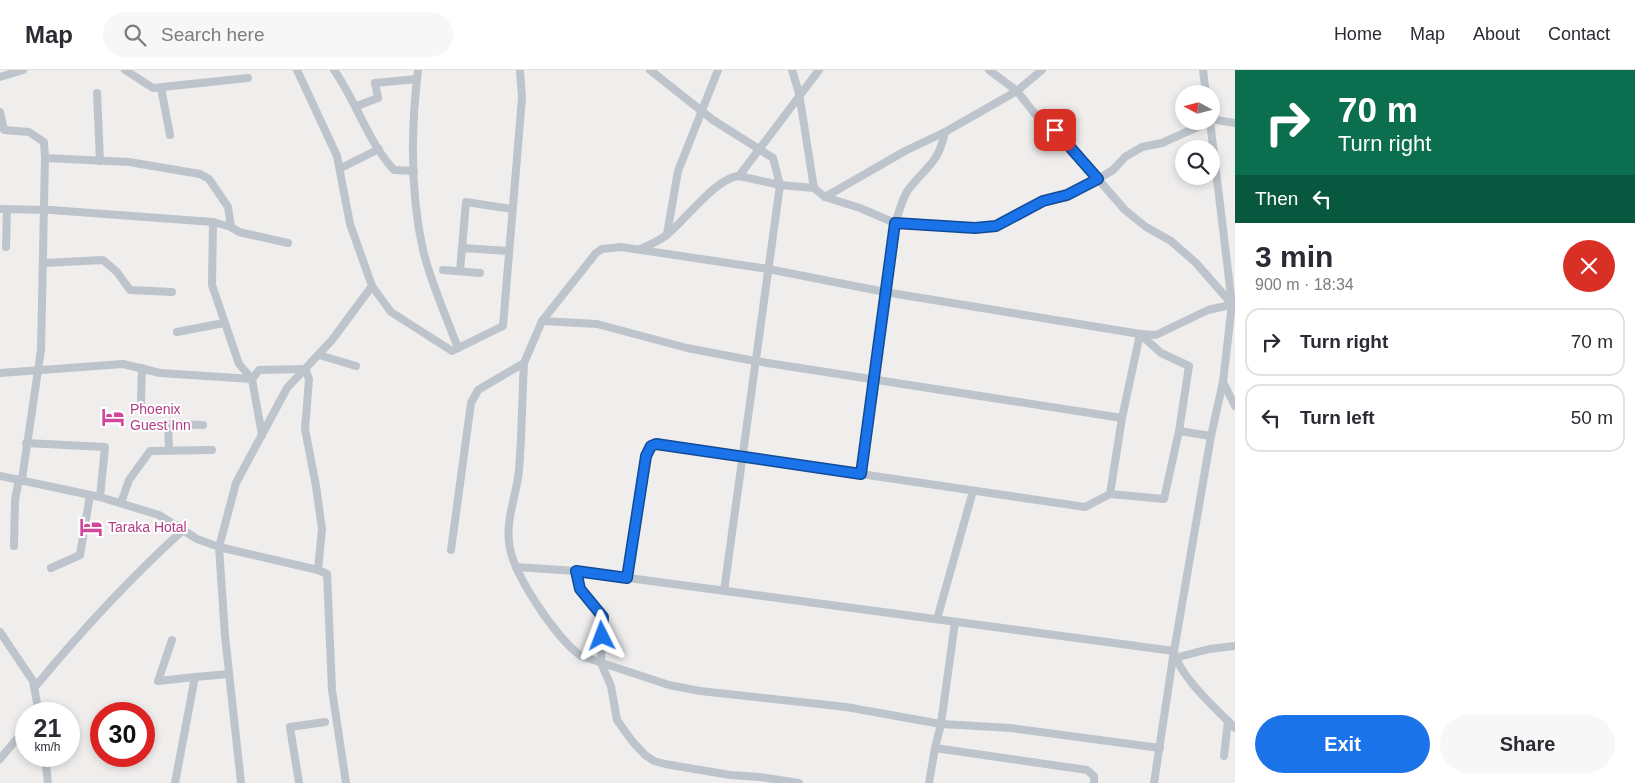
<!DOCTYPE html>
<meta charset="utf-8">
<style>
:root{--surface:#fff;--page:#f7f7f7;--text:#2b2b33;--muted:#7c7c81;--line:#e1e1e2;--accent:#1a73e8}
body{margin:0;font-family:Arial,sans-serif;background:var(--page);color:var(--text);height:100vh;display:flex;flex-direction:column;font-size:19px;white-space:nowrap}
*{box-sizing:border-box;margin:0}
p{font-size:16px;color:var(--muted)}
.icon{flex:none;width:28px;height:28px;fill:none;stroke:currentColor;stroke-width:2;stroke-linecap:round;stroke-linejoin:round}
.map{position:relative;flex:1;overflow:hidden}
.details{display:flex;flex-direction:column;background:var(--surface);width:400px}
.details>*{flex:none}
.banner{background:#0b6e4f;color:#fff;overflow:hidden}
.needle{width:32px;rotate:277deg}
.tools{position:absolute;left:1175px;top:15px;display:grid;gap:10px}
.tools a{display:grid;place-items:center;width:45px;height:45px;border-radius:50%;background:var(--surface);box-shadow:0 2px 8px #0003;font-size:25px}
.speed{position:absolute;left:15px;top:632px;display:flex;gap:10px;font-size:25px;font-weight:700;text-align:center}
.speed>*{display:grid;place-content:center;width:65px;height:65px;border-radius:50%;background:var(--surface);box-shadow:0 2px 8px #0003;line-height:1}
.speed small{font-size:12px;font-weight:400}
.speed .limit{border:8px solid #d22;background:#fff;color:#111}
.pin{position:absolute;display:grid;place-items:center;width:42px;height:42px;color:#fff;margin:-21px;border-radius:10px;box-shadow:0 2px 8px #0006}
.me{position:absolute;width:55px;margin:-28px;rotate:357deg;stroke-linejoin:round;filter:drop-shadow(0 0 4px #0008)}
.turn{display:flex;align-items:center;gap:18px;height:105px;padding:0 20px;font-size:22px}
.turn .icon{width:65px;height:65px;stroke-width:2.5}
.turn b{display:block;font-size:35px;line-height:42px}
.then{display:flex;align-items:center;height:48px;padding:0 20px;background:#0003;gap:10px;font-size:19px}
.round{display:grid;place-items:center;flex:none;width:52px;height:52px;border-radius:26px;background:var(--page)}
.headline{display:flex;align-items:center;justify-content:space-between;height:85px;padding:0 20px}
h1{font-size:30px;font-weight:700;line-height:38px}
.cta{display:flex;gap:10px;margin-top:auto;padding:10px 20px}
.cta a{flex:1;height:58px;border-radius:30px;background:var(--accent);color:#fff;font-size:20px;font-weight:700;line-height:58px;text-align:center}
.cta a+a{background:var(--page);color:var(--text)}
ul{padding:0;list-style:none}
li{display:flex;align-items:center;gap:15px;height:68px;margin:0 10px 8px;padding:0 10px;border:2px solid var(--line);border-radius:15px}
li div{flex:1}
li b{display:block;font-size:19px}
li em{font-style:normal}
header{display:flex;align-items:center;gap:30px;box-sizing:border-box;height:70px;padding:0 25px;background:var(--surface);border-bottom:1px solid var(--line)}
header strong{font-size:24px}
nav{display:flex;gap:28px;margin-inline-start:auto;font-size:18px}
.search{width:350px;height:45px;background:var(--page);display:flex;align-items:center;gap:12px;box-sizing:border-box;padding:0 18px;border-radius:28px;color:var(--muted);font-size:19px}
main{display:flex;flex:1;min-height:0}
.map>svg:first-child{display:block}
</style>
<header>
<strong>Map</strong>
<div class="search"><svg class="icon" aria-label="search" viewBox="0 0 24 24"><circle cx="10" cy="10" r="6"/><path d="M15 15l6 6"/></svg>Search here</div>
<nav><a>Home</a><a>Map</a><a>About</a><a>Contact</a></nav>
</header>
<main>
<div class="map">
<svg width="1235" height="713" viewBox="0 0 1235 713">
<rect width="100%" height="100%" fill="#f0eded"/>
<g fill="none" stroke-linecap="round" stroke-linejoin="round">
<g stroke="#bdc4cb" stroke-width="8">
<polyline points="125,0 153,18 248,8"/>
<polyline points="297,0 337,86 350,154 372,216 391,242 452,281 503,256 522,28 520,0"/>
<path d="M334,0C356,31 368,72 394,100L414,101"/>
<path d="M418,0C411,59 410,122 423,180C431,213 446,246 458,278"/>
<polyline points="650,0 713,50 773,88 780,115 724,521"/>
<polyline points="792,0 799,23 814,118"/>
<polyline points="989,0 1017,21 1035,44 1055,60 1125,140 1146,157 1171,171 1196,193 1232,234"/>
<polyline points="1203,0 1206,24"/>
<polyline points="0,7 23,0"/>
<polyline points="161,18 170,65"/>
<polyline points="97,23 100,91"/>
<polyline points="357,36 378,28 375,13 417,9"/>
<polyline points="0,42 4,60 29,62 44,72 45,88 41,280 22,409"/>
<polyline points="1211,49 1235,53"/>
<polyline points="945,62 1017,21 1042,0"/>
<polyline points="45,88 129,92 200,104 209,109 228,137 231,157"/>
<polyline points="341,98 379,79"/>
<polyline points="739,106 819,0"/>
<path d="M825,127L905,81L945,62C938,95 926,96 908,120C902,129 899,143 895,153L861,404"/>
<polyline points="0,139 51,140 213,152 231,157 239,162 288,173"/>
<polyline points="213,152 212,215 239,294 252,309 262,365"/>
<polyline points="667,164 678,101 718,0"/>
<polyline points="6,177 7,139"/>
<polyline points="462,178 509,181"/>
<path d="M640,179C650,175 659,171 668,164C685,150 717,107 739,106L780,115L814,118L825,127L860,138L895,153L975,158L996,156L1043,131L1067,125L1085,117L1113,100L1125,87L1142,77L1162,73L1211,51"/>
<polyline points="44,193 103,190 117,202 130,220 172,222"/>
<polyline points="443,200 480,203"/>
<polyline points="460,201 466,132 512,139"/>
<polyline points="542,251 596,183 602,179 621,177 768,199 885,222 1140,264 1156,265 1208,240 1235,234"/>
<polyline points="177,262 224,253"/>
<polyline points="319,285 356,296"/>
<path d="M524,293C522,329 522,364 519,400C517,423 506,448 509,472C511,502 556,568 581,586L669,615L700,621L846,637L941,654L1011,658L1160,678"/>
<polyline points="0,303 123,294 160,303 252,309 259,300 305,299 309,309 305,359 316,416 322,459 318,500"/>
<polyline points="1223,312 1235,336"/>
<polyline points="141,333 142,298"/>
<polyline points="1179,361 1211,366"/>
<polyline points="26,373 105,377 100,427"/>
<polyline points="169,379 168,354 203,355"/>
<polyline points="0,406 100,427 159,445 197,469 219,477 318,500 327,504 332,620 346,713"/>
<polyline points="1110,424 1164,429 1179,361 1189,296 1161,283 1140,264"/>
<polyline points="121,433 129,410 150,381 212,380"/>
<polyline points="14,476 15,430 19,409"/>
<polyline points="451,480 471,333 478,320 524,293 542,251 597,254 687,278 755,291 1122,348"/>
<path d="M516,497L576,501L1174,581C1179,606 1217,640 1235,658"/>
<polyline points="51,498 80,485 90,425"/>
<polyline points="576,501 580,519 603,547 601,593 611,616 617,650 632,671 645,685 654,691 665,694 730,705 760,707 799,713"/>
<polyline points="627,508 646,386 651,376 656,374 1085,437 1110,424 1122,348 1140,264"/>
<polyline points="937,549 973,421"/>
<polyline points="0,562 33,611 39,644"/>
<polyline points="172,570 158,611 195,607"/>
<polyline points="1175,588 1209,579 1235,576"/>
<path d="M35,617C82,560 127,511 182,461"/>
<polyline points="935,678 941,654 955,552"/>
<polyline points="45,686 48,713"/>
<polyline points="1224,686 1228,651"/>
<polyline points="0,689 26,658"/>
<polyline points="175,713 195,607 229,604"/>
<polyline points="241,713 225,566 219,477 236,413 287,318 332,270 372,216"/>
<polyline points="299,713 290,657 325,652"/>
<polyline points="929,713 935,678 1087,700 1094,706 1094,713"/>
<polyline points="1154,713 1174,581 1211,366 1223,312 1232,234 1210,51"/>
</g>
</g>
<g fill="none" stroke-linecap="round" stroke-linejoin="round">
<defs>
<polyline id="route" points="602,566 603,547 580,519 576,501 627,508 646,386 651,376 656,374 861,404 895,153 975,158 996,156 1043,131 1067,125 1098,109 1055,60"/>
</defs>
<use href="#route" stroke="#114b97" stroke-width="12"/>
<use href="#route" stroke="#1a73e8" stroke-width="9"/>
</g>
<defs>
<symbol id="hotel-bare" viewBox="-9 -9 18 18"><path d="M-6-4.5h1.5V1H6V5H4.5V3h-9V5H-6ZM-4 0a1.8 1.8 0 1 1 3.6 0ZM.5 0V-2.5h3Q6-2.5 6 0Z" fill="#d1479c" stroke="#fff" stroke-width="2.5" paint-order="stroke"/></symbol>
</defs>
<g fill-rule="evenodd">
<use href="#hotel-bare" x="97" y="331" width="32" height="32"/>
<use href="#hotel-bare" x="75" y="441" width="32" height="32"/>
</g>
<g text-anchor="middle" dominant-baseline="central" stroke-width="4" stroke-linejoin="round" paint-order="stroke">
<g font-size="14" fill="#b23c85" stroke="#fff" text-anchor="start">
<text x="130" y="339">Phoenix<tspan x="130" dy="16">Guest Inn</tspan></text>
<text x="108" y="457">Taraka Hotal</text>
</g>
</g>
</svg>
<div class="tools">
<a><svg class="needle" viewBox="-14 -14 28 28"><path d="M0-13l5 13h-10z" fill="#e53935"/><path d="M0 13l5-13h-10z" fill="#7c7c81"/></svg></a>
<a><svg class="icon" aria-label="search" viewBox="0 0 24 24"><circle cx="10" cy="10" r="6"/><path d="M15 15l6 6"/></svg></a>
</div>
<div class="speed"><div>21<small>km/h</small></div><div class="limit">30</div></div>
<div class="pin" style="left:1055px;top:60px;background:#d93025"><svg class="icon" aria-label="arrive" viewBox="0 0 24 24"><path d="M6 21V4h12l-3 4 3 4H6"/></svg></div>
<svg class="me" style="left:602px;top:566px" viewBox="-20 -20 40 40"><path d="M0-17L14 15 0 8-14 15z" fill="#1a73e8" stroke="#fff" stroke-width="4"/></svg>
</div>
<section class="details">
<div class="banner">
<div class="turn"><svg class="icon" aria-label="right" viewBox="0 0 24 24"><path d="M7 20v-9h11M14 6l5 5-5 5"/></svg><div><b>70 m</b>Turn right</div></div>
<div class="then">Then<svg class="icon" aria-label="left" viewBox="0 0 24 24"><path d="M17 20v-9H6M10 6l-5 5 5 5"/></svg></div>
</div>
<div class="headline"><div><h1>3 min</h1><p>900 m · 18:34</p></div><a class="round" style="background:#d93025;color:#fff"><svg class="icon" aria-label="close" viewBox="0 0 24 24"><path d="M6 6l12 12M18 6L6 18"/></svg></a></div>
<ul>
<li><svg class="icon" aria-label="right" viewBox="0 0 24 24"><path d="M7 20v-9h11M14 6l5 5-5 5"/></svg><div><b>Turn right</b></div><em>70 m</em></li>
<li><svg class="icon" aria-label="left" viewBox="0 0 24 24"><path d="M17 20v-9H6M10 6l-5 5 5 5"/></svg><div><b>Turn left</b></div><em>50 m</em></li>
</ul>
<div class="cta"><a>Exit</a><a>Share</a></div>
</section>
</main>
